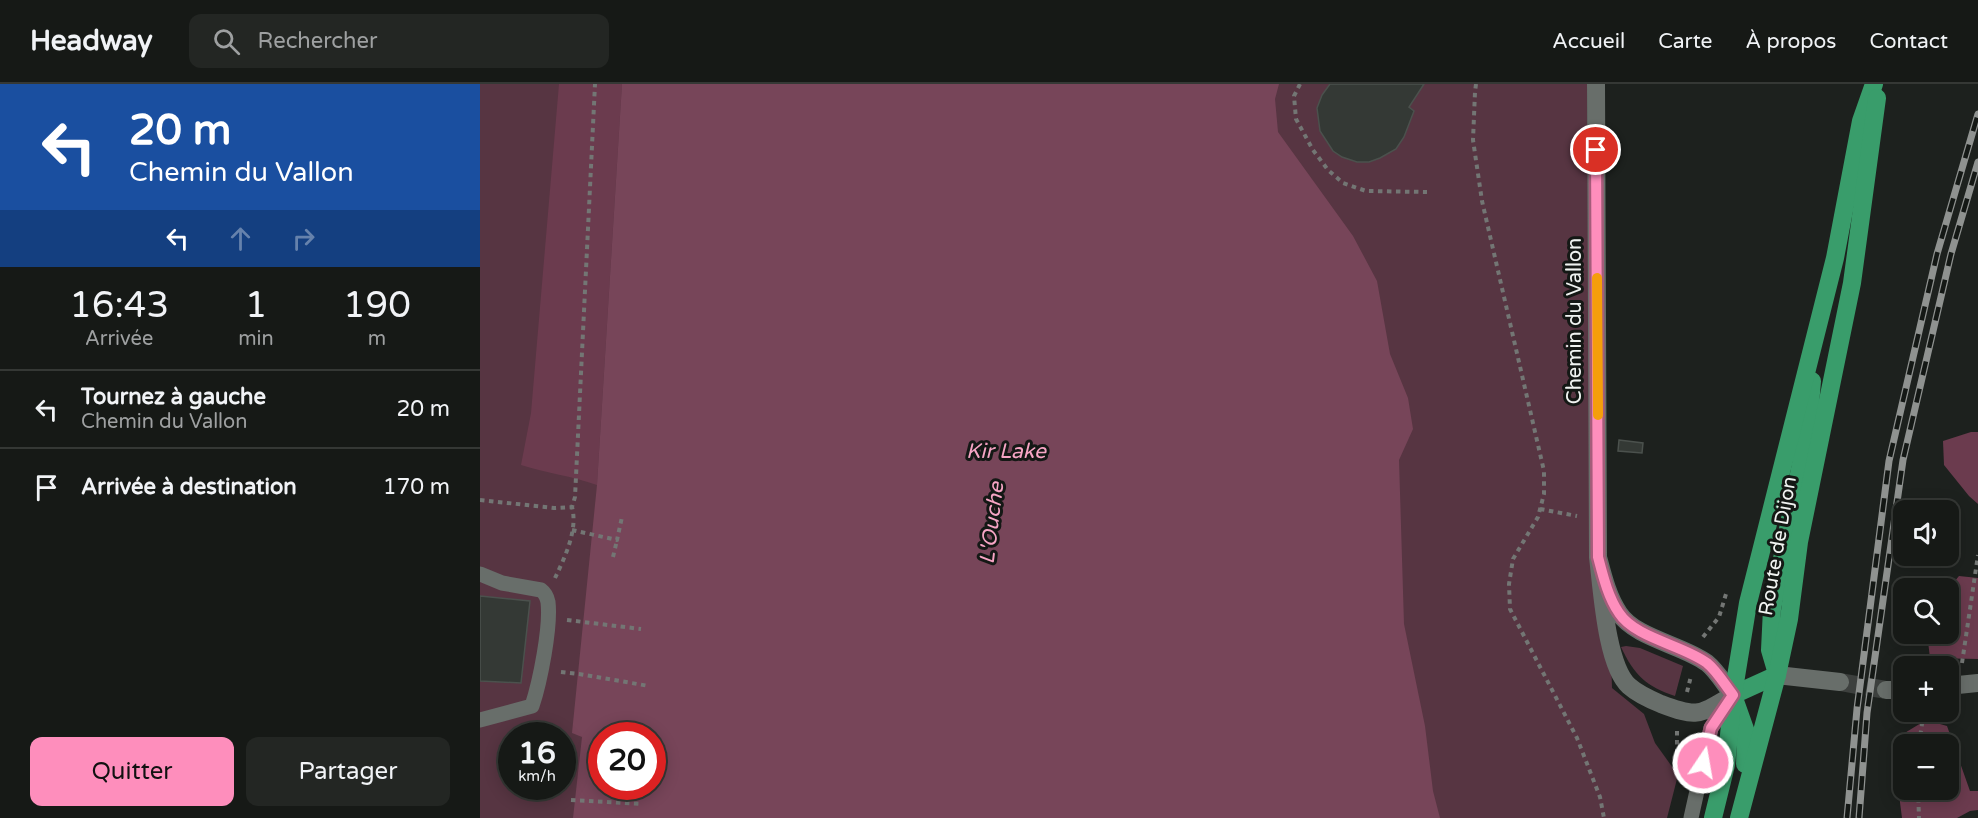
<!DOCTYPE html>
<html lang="fr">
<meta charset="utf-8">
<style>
:root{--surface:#161916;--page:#232623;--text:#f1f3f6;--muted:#9ea0a1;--line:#353835;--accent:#fe8ebc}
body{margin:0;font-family:"Varela Round",sans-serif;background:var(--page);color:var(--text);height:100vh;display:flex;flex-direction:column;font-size:22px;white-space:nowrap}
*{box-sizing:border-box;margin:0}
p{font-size:20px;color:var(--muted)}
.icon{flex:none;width:33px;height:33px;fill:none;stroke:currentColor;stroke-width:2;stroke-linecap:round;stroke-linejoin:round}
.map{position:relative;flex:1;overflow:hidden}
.sheet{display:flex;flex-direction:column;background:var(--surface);width:480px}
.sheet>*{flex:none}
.hud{background:#1a4fa0;color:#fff;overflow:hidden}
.controls{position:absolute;left:1413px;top:416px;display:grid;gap:12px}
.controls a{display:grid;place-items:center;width:66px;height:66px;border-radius:12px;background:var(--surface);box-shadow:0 3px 15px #0003,0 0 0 2px var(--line);font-size:30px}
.speed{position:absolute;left:18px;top:638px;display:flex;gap:12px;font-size:30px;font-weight:700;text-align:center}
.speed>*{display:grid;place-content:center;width:78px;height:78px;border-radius:50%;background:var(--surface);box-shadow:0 3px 15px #0003,0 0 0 2px var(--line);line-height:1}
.speed small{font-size:15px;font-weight:400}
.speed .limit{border:9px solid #d22;background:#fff;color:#111}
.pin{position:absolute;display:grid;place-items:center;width:51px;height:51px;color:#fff;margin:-26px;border:3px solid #fff;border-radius:50%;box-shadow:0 2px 6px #0007}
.me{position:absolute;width:66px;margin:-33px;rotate:12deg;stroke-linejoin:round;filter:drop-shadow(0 0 4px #0008)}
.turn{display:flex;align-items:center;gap:21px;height:126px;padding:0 30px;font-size:27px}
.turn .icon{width:78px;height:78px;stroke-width:2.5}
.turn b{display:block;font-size:42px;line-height:51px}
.lanes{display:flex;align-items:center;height:57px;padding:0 30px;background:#0003;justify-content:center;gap:30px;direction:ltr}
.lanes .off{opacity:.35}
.eta{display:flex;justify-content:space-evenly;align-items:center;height:102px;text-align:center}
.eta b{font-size:36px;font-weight:600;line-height:42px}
.cta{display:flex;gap:12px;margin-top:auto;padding:12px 30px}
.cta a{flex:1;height:69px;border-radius:12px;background:var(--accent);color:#111;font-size:24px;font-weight:600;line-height:69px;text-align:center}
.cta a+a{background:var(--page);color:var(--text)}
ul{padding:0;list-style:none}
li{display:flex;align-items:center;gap:18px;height:78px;padding:0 30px;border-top:2px solid var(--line)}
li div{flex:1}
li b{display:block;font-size:22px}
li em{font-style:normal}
header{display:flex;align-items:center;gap:36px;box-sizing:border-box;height:84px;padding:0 30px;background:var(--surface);border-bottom:2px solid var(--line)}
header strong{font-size:28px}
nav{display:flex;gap:33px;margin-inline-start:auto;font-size:21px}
.search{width:420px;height:54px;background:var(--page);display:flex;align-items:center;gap:15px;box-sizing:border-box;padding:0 21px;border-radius:12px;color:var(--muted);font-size:22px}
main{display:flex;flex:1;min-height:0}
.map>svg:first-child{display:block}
</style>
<header>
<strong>Headway</strong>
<div class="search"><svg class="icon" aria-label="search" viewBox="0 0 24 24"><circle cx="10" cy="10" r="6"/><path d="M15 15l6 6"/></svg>Rechercher</div>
<nav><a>Accueil</a><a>Carte</a><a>À propos</a><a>Contact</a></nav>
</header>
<main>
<section class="sheet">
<div class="hud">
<div class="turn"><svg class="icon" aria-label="left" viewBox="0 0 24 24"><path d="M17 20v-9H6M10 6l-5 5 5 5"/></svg><div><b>20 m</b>Chemin du Vallon</div></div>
<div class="lanes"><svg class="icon" aria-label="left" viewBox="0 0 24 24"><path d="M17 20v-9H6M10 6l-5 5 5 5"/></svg><svg class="icon off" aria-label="ahead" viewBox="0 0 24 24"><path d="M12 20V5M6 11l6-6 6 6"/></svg><svg class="icon off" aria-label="right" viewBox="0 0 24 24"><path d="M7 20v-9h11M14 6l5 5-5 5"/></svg></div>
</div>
<div class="eta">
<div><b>16:43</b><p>Arrivée</p></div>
<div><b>1</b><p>min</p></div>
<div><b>190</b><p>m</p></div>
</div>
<ul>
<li><svg class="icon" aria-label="left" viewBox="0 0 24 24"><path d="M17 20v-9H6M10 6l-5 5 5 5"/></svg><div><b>Tournez à gauche</b><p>Chemin du Vallon</p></div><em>20 m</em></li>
<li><svg class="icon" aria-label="arrive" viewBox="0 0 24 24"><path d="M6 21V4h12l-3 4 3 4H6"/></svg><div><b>Arrivée à destination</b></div><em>170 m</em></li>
</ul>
<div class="cta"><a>Quitter</a><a>Partager</a></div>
</section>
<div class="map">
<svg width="1498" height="734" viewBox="0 0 1498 734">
<rect width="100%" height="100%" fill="#1d211e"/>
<g fill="#573542" fill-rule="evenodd">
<path d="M0,0H1107L1110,257L1130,539L1132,604L1164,630L1175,659L1198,691L1187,734H0ZM32,651H82V702H32ZM122,651H172V702H122Z"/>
<path d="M1146,562L1160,564L1203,582L1195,612C1167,603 1154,591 1141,563Z"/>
</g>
<g fill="#6b3b4e" fill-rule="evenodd">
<path d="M79,0H142L117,401C92,392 66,389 41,381L51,329Z"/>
<polygon points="1491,348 1498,348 1498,420 1489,412 1464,381 1463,357"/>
<polygon points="1479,492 1498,494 1498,575 1450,574 1447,549 1468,549 1469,504"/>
<path d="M1446,636L1467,642L1490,707H1498V726L1490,727L1477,734H1422L1415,679L1423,650ZM1424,660H1468V705H1424Z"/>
</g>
<path fill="#774559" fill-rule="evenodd" d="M142,0H799L795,15L798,48L873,152L897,197L910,270L928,314L933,345L919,376L924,540L945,642L953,707L960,734H93L102,653L92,649L117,401ZM122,651H172V702H122Z"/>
<g fill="#343935" stroke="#4b514d" stroke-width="1.5">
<polygon points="944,0 929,23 934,27 924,53 916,65 900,74 889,78 877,78 862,73 853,67 840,47 837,24 842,11 850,0"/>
<polygon points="1139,356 1163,359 1162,369 1138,367"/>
<polygon points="0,512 50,517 41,599 0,597"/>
</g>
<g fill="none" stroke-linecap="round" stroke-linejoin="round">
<polyline stroke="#3d403e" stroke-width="18" stroke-dasharray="18 9" stroke-linecap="butt" points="1360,598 1406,606"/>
<g stroke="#737674" stroke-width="4" stroke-dasharray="4.5 4.5" stroke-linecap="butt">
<polyline points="820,0 814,12 816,35 833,66 848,86 863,99 886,107 947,108"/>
<polyline points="996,0 995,8 993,56 1002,117 1064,387 1064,410 1058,433 1033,475 1029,500 1030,525 1097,654 1120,713 1124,734"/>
<polyline points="0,416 74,424 92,423 95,413 115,0"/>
<polyline points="1060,425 1097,432"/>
<polyline points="92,446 137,456 142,433"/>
<polyline points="133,473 137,456"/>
<path d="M75,494C85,473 98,446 92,423"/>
<polyline points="87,536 161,545"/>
<polyline points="1223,553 1239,533 1246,510"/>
<polyline points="1482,579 1498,471"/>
<polyline points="81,588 99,590 169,602"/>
<polyline points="1207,608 1211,592"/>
<polyline points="1197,647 1197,667 1202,683"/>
<polyline points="1439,660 1444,627"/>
<polyline points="1438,705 1439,734"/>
<polyline points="91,716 161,720"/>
</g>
<g stroke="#686e6a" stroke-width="15">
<path d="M0,490L22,499L61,506C65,509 67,513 68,518C71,543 60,598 52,622L0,636"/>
<polyline points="1211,734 1231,644 1253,611"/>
</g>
<g stroke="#686e6a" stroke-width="18">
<path d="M1116,0L1118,473C1122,504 1126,581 1149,602C1158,610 1169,615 1181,620C1218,634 1219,631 1253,611C1245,601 1237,587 1227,579C1203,561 1155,554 1139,529C1128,513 1123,492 1118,473"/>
<polyline points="1297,591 1360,598"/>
<polyline points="1468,602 1498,599"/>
<polyline points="1406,606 1424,606"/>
</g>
<g stroke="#399d6b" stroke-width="18">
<polyline points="1295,583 1290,566 1292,525 1328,345 1332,297"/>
<polyline points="1253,611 1297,591"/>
<polyline points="1255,617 1266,648 1265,680"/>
<polyline points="1233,734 1246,681 1253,611 1268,519 1355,174 1381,37 1394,0"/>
<polyline points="1259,734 1297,591 1309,535 1319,458 1372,199 1397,14"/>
</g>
<defs>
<g id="rail">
<polyline points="1367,734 1377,625 1409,377 1457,170 1498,30"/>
<polyline points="1379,734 1387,629 1423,376 1471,170 1498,78"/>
</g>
</defs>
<use href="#rail" stroke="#8f9290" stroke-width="7"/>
<use href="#rail" stroke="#141815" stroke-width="4.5" stroke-dasharray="14" stroke-linecap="butt"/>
</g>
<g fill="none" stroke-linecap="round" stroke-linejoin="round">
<defs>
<path id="route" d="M1116,66L1118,473C1123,492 1128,513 1139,529C1155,554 1203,561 1227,579C1237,587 1245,601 1253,611L1231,644L1223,679"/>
</defs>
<use href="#route" stroke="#a55c7a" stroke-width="15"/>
<use href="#route" stroke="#fe8ebc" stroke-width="10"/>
<polyline stroke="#f59e0b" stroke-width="10" points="1117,194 1118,331"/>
</g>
<g text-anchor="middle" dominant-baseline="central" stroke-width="6" stroke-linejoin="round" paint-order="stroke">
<g font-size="20" fill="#f0f3f1" stroke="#141815">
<text transform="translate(1095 237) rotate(-90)">Chemin du Vallon</text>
<text transform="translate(1298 462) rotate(-80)">Route de Dijon</text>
</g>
<g font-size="21" font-style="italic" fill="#f7a5c5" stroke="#141815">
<text x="526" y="367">Kir Lake</text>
<text transform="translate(512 439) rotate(-83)">L'Ouche</text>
</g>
</g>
</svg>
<div class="controls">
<a><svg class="icon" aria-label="sound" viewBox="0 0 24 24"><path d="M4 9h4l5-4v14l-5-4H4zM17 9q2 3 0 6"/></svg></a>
<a><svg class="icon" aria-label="search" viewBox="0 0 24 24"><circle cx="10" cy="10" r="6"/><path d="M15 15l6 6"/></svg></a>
<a>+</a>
<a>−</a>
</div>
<div class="speed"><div>16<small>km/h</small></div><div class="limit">20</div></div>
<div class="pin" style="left:1116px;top:66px;background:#d93025"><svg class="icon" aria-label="arrive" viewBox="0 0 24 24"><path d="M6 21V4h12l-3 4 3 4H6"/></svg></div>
<svg class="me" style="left:1223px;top:679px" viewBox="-20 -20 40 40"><circle r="17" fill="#fe8ebc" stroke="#fff" stroke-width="3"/><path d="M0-11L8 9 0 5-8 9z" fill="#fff"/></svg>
</div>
</main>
